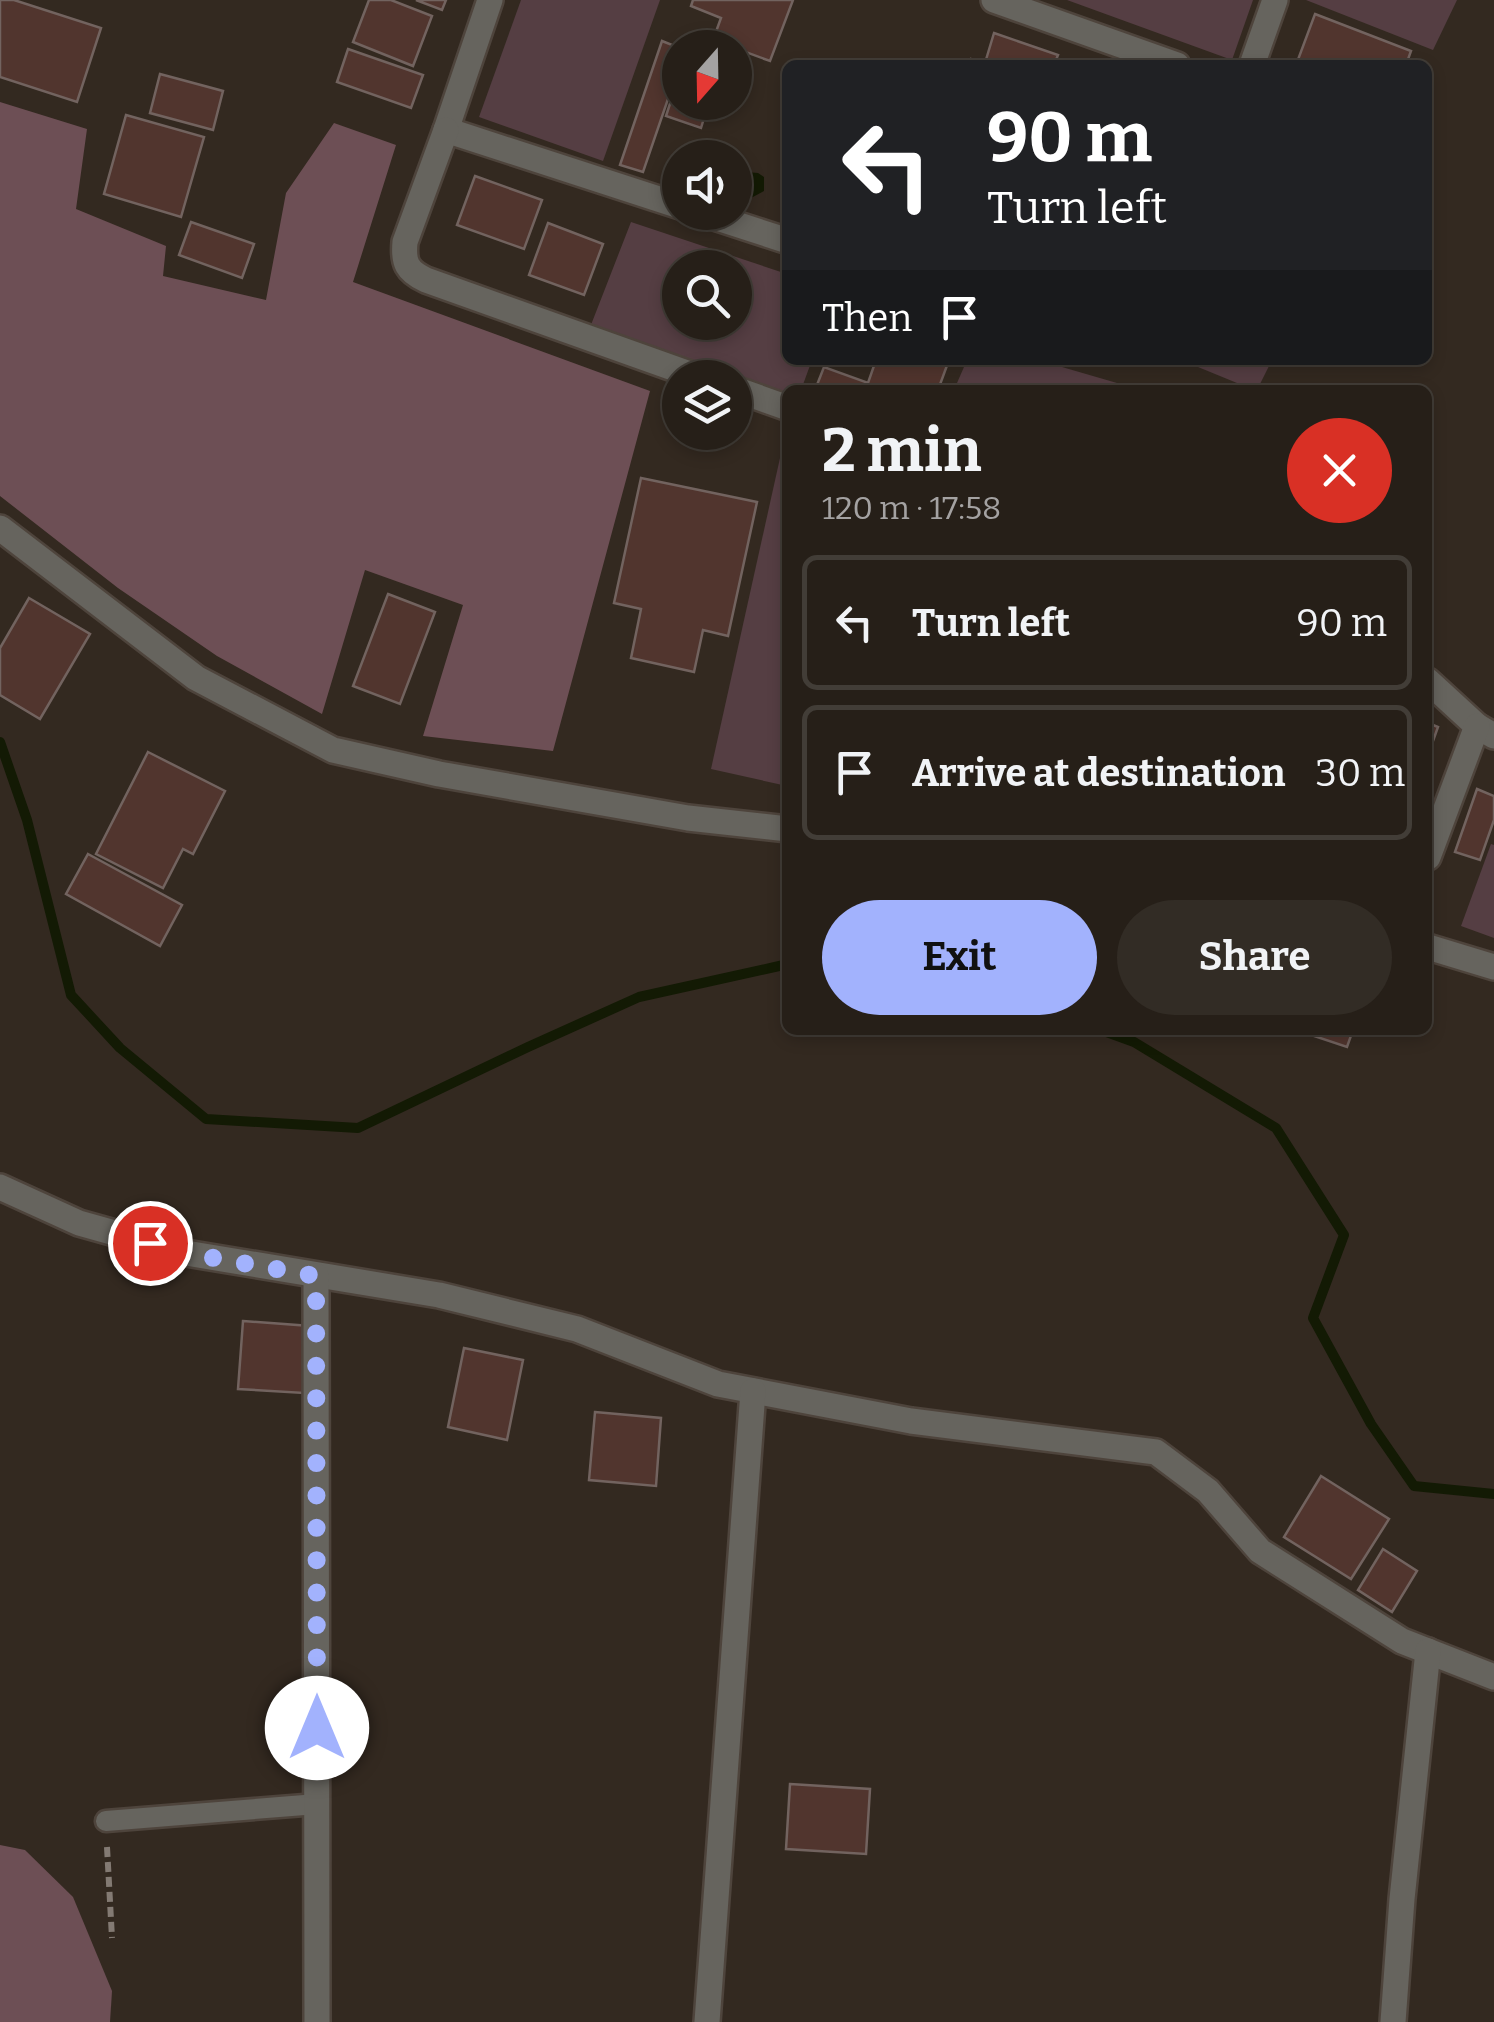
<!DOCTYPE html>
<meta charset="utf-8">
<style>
:root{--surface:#261f18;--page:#322c25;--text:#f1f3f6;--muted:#a4a2a2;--line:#423d37;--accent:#a2b2fd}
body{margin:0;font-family:Bitter,serif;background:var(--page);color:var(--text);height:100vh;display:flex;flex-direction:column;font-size:38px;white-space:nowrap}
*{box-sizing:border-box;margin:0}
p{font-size:32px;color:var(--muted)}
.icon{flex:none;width:55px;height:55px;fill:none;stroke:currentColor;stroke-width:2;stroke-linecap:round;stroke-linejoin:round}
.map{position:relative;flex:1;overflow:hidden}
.panel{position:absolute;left:782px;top:385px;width:650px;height:650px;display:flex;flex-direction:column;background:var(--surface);border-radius:15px;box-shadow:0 5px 15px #0003,0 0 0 2px var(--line)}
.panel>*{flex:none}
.hud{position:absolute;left:782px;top:60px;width:650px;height:305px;border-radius:15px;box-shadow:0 5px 15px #0003,0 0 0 2px var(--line);background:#202124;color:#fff;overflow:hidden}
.needle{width:65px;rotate:200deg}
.buttons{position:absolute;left:662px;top:30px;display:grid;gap:20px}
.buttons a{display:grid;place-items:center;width:90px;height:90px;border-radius:50%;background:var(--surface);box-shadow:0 5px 15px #0003,0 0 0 2px var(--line);font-size:50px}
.pin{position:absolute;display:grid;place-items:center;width:85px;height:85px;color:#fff;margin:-42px;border:5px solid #fff;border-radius:50%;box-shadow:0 2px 10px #0007}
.me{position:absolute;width:110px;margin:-55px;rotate:0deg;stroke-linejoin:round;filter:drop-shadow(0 0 8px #0008)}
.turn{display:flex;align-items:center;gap:35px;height:210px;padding:0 40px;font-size:45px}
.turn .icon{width:130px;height:130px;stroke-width:2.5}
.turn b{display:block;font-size:70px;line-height:85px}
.then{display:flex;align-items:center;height:95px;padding:0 40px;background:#0003;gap:20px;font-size:38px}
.round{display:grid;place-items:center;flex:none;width:105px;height:105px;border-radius:52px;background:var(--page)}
.headline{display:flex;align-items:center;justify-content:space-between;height:170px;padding:0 40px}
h1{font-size:60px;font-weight:700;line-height:75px}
.button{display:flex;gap:20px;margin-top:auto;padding:20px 40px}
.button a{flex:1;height:115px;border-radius:60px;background:var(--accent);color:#111;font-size:40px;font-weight:700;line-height:115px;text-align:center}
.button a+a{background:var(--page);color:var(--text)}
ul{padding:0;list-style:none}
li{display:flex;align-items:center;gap:30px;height:135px;margin:0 20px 15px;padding:0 20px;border:5px solid var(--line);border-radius:15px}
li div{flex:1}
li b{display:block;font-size:38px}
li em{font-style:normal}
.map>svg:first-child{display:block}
</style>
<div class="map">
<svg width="1494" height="2022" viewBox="0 0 1494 2022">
<rect width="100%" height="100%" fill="#332920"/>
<g fill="#553e43" fill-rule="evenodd">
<polygon points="521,0 660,0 603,161 479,117"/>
<polygon points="1067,0 1253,0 1232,60"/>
<polygon points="1306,0 1457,0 1433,50"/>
<path d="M631,222L787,274L788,360H812L801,390H788L787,400L735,378L724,377L589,330ZM680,268H735V322H680Z"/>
<polygon points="967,360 1038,360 1141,390 954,390"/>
<polygon points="1181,360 1272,360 1257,390 1254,390"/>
<polygon points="780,458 788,460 787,786 711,769"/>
<polygon points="1491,844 1494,845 1494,938 1461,926"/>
</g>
<g fill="#6d4f55">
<polygon points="0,102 87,129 76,209 166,246 163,276 266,300 286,193 334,123 396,145 353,282 650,391 553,751 423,736 463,605 365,570 322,714 217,656 118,588 0,496"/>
<polygon points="0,1845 25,1850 73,1897 112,1991 110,2022 0,2022"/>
</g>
<polygon fill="#131a04" points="735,171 758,173 764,177 764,191 751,198 735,195"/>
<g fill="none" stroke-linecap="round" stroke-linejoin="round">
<g stroke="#131a04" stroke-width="10">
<polyline points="0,742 27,820 71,995 120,1048 206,1119 358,1128 528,1047 639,997 788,964"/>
<polyline points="1101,1030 1134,1042 1276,1128 1344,1235 1313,1318 1371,1424 1414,1486 1494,1494"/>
</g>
</g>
<g fill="#51352e" stroke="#72635f" stroke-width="2.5">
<polygon points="0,0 14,0 101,28 77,102 0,77"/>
<polygon points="369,0 391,0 432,16 413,66 353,42"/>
<polygon points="416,0 446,0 442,10"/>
<polygon points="693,0 793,0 770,61 713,40 721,18 691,6"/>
<polygon points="1315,14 1411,51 1406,65 1296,65"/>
<polygon points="994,33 1058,55 1054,65 969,65 971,59 985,63"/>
<polygon points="662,41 680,48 680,64 643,172 620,165"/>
<polygon points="348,49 423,75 411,108 337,82"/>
<polygon points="680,73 680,102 709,102 701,128 666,116"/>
<polygon points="160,74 223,91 213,130 150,113"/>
<polygon points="126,115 204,137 181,217 104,194"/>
<polygon points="475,176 542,200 524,249 457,225"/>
<polygon points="191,222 254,244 242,278 179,255"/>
<polygon points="548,223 603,244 584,295 529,275"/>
<polygon points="876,360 949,360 938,390 815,390 824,367 868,383"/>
<polygon points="641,478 757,502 728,636 703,630 694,672 631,658 641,609 614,603"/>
<polygon points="388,594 435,612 400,704 353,686"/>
<polygon points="29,598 90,634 40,719 0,695 0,648"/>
<polygon points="1428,723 1438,727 1428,755"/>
<polygon points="148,752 225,791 193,854 183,849 163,888 96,854"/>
<polygon points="1477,789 1494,796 1494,820 1480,860 1455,852"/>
<polygon points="88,854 182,905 160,946 66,894"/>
<polygon points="1306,1030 1353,1030 1347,1047 1305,1033"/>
<polygon points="243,1321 310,1326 304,1393 238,1389"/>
<polygon points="464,1348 523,1360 507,1440 448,1427"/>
<polygon points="595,1412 661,1418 656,1486 589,1480"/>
<polygon points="1321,1476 1389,1519 1351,1579 1284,1537"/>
<polygon points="1383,1549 1417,1571 1392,1612 1358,1590"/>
<polygon points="790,1784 870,1789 866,1854 786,1849"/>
</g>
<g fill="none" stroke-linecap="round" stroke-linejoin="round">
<defs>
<polyline id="service" points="106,1821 317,1804"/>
<g id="minor">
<polyline points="490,0 446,130 680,206"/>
<polyline points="994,0 1177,65"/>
<polyline points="1252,65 1275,0"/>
<path d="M446,130L405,242C403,263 407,271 426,280L701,378"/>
<polyline points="699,212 788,241"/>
<polyline points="735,389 788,408"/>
<polyline points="1428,681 1477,726 1494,736"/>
<polyline points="1428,857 1477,726"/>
<polyline points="0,1187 79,1223 186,1253 439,1295 577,1329 718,1384 911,1421 1156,1452 1208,1491 1260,1551 1402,1641 1494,1677"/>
<polyline points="316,1276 317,2022"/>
<polyline points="707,2022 753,1391"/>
<polyline points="1393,2022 1402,1899 1428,1651"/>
</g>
<g id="tertiary">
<polyline points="0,528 196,678 333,750 439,774 688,818 788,829"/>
<polyline points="1428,947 1494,967"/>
</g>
</defs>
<use href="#service" stroke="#4e443c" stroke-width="25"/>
<use href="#minor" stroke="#4e443c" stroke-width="30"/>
<use href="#tertiary" stroke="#4e443c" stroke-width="30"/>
<polyline stroke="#837a73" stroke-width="6" stroke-dasharray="10 5" stroke-linecap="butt" points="107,1847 112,1938"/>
<use href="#service" stroke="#66645e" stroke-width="20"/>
<use href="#minor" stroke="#66645e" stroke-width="25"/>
<use href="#tertiary" stroke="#66645e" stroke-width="25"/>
</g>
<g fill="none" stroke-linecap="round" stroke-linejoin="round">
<polyline stroke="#a2b2fd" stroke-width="18" stroke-dasharray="0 32.4" points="150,1243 186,1253 316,1276 317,1728"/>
</g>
</svg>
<div class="buttons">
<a><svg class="needle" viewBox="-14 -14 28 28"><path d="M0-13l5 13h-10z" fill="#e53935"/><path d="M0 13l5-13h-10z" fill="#a4a2a2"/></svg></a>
<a><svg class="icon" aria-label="sound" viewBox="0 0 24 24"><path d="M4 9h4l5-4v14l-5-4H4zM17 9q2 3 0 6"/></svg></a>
<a><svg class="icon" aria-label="search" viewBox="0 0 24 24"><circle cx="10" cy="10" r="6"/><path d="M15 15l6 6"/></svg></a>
<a><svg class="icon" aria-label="layers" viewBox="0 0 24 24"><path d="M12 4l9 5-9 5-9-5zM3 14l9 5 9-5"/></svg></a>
</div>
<div class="pin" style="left:150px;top:1243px;background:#d93025"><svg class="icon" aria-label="arrive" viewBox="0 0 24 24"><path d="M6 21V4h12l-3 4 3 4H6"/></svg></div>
<svg class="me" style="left:317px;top:1728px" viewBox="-20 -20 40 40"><circle r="19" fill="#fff"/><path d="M0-13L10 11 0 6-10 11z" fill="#a2b2fd"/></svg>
<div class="hud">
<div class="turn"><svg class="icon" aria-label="left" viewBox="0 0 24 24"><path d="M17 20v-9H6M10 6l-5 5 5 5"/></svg><div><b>90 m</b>Turn left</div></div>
<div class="then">Then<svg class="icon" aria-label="arrive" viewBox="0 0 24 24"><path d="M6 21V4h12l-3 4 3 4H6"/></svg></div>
</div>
<section class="panel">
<div class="headline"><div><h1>2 min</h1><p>120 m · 17:58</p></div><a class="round" style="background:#d93025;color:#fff"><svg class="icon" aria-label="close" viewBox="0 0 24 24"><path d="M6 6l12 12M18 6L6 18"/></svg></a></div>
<ul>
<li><svg class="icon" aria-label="left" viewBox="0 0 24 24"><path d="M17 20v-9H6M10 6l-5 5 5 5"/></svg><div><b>Turn left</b></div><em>90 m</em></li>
<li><svg class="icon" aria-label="arrive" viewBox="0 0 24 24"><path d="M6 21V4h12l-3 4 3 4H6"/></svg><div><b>Arrive at destination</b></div><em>30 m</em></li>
</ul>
<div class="button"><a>Exit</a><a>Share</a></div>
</section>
</div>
